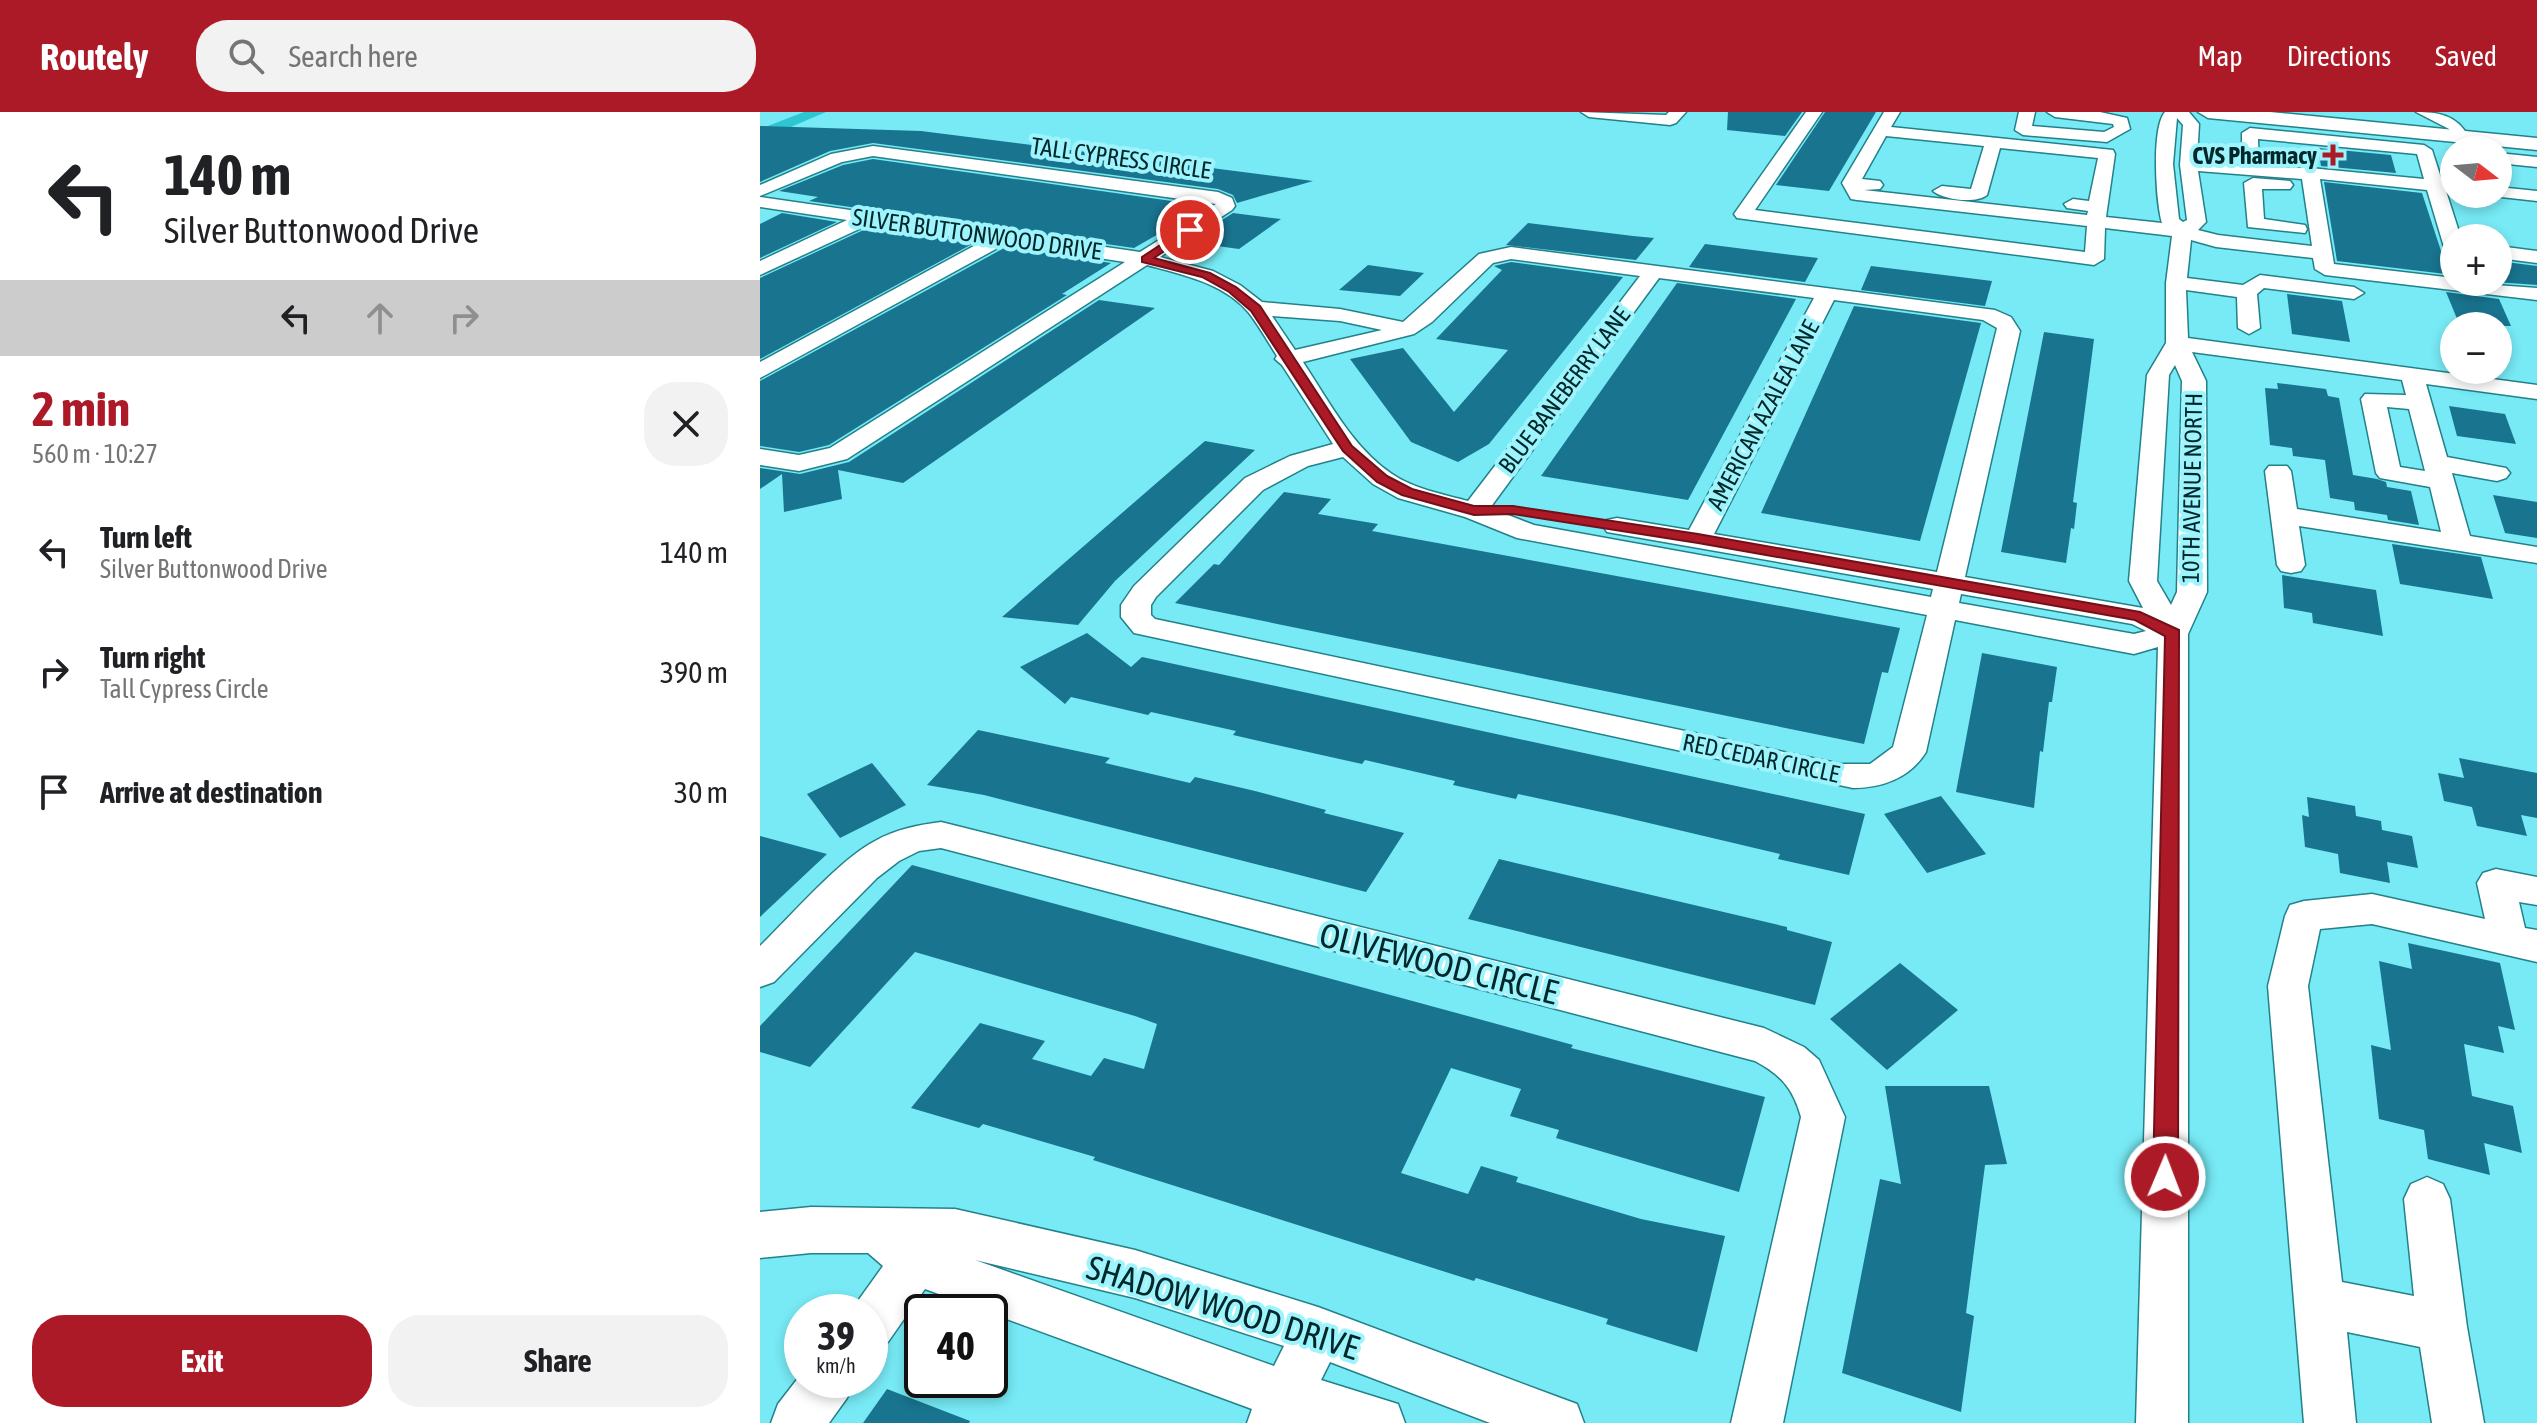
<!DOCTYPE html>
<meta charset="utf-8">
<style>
:root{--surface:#fff;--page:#f2f2f2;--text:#202124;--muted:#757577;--accent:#ad1a27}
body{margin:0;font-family:"Asap Condensed",sans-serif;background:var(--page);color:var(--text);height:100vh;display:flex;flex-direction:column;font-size:30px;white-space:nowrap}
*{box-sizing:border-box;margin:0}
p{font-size:26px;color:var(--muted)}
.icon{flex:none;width:44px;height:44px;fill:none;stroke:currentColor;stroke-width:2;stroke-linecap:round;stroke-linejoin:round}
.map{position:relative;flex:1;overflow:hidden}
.sheet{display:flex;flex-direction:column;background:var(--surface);width:760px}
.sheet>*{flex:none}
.hud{background:#fff;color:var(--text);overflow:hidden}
.needle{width:52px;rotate:106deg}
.buttons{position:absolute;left:1680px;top:24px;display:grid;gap:16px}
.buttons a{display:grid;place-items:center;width:72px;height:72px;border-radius:50%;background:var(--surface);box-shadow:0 4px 12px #0003;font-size:40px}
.speed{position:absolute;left:24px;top:1182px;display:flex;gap:16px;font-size:40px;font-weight:700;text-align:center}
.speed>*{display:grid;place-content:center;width:104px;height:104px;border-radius:50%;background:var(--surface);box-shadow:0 4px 12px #0003;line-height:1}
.speed small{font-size:20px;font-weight:400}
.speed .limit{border:4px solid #111;border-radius:12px;background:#fff;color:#111}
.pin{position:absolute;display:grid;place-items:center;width:68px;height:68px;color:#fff;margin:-34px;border:4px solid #fff;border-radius:50%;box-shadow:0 2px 8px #0007}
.me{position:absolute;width:88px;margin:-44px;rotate:1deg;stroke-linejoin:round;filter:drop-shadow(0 0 6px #0008)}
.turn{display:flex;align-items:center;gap:28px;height:168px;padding:0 32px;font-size:36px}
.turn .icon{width:104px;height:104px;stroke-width:2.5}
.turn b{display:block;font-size:56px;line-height:68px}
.lanes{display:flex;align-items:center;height:76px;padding:0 32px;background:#0003;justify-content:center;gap:40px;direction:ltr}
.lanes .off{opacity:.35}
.round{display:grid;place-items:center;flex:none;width:84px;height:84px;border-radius:32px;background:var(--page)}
.head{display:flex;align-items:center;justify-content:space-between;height:136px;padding:0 32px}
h1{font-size:48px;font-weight:700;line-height:60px;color:var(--accent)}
.primary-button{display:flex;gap:16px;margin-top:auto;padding:16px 32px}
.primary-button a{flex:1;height:92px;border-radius:32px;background:var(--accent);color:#fff;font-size:32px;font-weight:700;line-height:92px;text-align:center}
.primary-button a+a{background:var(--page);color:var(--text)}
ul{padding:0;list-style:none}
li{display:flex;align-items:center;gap:24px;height:120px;padding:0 32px}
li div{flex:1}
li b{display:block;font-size:30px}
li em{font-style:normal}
header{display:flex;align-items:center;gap:48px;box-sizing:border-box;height:112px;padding:0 40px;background:var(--accent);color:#fff}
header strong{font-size:38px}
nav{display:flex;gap:44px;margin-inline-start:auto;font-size:28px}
.search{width:560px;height:72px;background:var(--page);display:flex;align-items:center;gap:20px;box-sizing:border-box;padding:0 28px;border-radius:32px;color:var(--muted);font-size:30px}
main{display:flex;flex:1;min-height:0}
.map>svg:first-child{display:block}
</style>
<header>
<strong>Routely</strong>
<div class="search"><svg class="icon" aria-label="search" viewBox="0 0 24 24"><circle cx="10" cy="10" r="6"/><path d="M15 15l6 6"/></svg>Search here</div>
<nav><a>Map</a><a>Directions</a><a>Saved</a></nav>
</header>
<main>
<section class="sheet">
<div class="hud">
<div class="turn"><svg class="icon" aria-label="left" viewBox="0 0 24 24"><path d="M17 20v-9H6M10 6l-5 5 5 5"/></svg><div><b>140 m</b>Silver Buttonwood Drive</div></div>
<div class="lanes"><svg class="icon" aria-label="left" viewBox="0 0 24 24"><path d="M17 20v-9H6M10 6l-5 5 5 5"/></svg><svg class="icon off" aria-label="ahead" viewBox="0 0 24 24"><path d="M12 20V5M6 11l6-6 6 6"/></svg><svg class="icon off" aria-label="right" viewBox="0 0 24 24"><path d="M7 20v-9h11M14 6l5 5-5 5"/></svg></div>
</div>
<div class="head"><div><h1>2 min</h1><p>560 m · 10:27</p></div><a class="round"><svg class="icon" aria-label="close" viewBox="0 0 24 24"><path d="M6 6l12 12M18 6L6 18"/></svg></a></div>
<ul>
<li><svg class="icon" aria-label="left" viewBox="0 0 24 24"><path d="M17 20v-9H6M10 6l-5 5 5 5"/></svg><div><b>Turn left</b><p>Silver Buttonwood Drive</p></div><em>140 m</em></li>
<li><svg class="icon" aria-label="right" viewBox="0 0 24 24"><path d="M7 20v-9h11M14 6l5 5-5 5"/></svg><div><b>Turn right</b><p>Tall Cypress Circle</p></div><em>390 m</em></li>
<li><svg class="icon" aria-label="arrive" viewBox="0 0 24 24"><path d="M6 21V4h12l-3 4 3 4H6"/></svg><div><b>Arrive at destination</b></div><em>30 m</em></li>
</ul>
<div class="primary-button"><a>Exit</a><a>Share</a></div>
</section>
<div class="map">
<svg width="1777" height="1311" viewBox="0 0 1777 1311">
<rect width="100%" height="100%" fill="#77eaf5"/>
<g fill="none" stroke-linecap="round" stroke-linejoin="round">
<polygon fill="#2dc6d2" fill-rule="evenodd" points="44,0 66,0 0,28 0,17"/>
</g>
<g fill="#19748f">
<polygon points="968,0 1042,0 1025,24 967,18"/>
<polygon points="1065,0 1116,0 1069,79 1016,73"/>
<polygon points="0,14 161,19 553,69 477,91 473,83 458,77 113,31 70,39 0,70"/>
<polygon points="1558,36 1631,43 1636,61 1561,54"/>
<polygon points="113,47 447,94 374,136 49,89 58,85 19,79 83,53"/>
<polygon points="1564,70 1662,81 1681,139 1694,144 1694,163 1577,149"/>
<polygon points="22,101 77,110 0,146 0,112"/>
<polygon points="473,101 521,107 479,137 428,130"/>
<polygon points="768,111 873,124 894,126 876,148 746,133"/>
<polygon points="110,115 214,131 0,247 0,166"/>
<polygon points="945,132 1032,143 1058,146 1045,170 929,155"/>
<polygon points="246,135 351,151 302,182 307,183 69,333 39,340 0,334 0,269"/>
<polygon points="1738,149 1777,154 1777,173 1736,170"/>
<polygon points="751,150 863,165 729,332 698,350 651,330 590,247 643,236 694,300 748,238 676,227 742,158 734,154"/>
<polygon points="608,153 664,161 640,184 579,178"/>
<polygon points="1111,154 1192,164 1232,169 1225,194 1101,178"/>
<polygon points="917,171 1036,187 928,388 781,364"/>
<polygon points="1686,180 1739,187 1751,214 1700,214"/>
<polygon points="1527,182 1582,189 1590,230 1532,222"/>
<polygon points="339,188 395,196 143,371 78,358 82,387 24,400 22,362 0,377 0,356 40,362 89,350"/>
<polygon points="1094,194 1221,211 1160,429 1001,401"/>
<polygon points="1284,220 1334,227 1313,390 1317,391 1314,417 1311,416 1306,451 1241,440"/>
<polygon points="1517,271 1566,277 1568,284 1579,286 1593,363 1617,367 1626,370 1627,375 1651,379 1659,413 1628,408 1627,403 1595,398 1594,390 1570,386 1565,348 1533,344 1532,336 1510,333 1505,276 1518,277"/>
<polygon points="1689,294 1745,302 1756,332 1697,324"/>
<polygon points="445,329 495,338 355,469 318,513 242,505"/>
<polygon points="524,380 571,387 558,402 618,412 612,419 1140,516 1128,561 1122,560 1104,632 415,491 454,452 459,453"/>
<polygon points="1733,383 1777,390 1777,426 1745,421"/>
<polygon points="1632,432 1721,445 1733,487 1640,472"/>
<polygon points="1522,463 1616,478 1623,524 1553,511 1552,501 1524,496"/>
<polygon points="327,521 371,555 382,545 1105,702 1089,763 1018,747 1020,742 855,703 758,682 756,687 693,673 695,669 605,648 602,652 508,631 473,623 476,619 391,600 388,603 311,585 305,592 260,555"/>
<polygon points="1222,541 1297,555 1292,590 1289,590 1283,640 1280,639 1274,696 1196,680"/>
<polygon points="218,618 350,646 345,651 430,671 435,665 495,679 566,698 564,701 644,721 606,780 224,683 167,673"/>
<polygon points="1699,646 1777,661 1777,706 1761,703 1767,724 1717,714 1712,695 1684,689 1678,661 1704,666"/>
<polygon points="112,651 146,693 80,726 47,682"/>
<polygon points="1181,684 1226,742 1167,761 1124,702"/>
<polygon points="1547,685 1595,694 1596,704 1621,709 1622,718 1652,724 1658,756 1627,750 1630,771 1580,761 1578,742 1545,735 1542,703 1549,705"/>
<polygon points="0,724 67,742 0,805"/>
<polygon points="739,747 1027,815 1027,818 1072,830 1055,893 708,807"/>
<polygon points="152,753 715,906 813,933 811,936 1005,985 979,1080 796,1026 799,1018 750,1004 761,977 691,956 641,1061 708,1082 721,1054 758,1065 756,1070 881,1107 965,1124 937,1240 846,1212 848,1207 716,1166 714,1169 333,1048 335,1045 223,1012 219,1016 151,996 220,911 285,929 272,947 331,964 344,946 384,957 397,912 375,904 155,840 50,955 0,940 0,914"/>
<polygon points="1648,831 1740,851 1755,918 1738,914 1744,941 1704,932 1712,984 1753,994 1762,1041 1724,1031 1730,1063 1668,1047 1664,1018 1619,1007 1611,933 1631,938 1619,849 1652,857"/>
<polygon points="1140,851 1198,898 1127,958 1070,907"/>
<polygon points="1125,974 1229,974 1247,1052 1225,1053 1206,1201 1214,1204 1201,1300 1082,1261 1120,1067 1141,1072"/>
<polygon points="127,1277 210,1309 209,1311 103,1311"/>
</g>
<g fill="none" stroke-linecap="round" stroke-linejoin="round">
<defs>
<g id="minor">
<polygon points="821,0 906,3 909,0 926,0 916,11 910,13 829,5"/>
<path d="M1046,0H1062L995,98L1325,140L1327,114L1097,88L1091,87L1082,71L1124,0H1140L1131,15L1353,38L1355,42L1346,105L1402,111C1396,90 1391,16 1405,0H1429L1439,12L1437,49L1482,54V21L1490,16L1664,33L1672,38L1682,69L1694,70V80L1686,79L1701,126H1694V141L1684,135L1667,78L1560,67L1574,152L1694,166V170L1777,176V188L1565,163L1555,157L1553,146L1456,135L1431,128L1427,166L1483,173L1500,163L1594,175L1604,181L1594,187L1504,176L1497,182L1500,216L1489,222L1478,216L1477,185L1426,178L1428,226L1777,273V287L1666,272L1687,345L1746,356L1750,361L1746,366L1737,369L1692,361L1710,424L1777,435V451L1539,414L1545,453L1541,459L1531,461L1521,459L1517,453L1505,359L1509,354H1527L1531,359L1537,397L1681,420L1670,375L1620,366L1616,361L1601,287L1605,282L1646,283L1642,268L1432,240L1446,269L1447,480L1428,522V1311H1376L1398,535L1374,542L1195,508L1166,640C1150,666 1122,676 1093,676L374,521L361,505V493L374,474L485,366L530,344L573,332L522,253L515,247L517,244C508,230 499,214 489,201C464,171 423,163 387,153L87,347L39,359L0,353V337L39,343L70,336L365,150L245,132L0,266V250L223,129L110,112L0,163V149L87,108L0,95V85L380,140L456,92L113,44L82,50L0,84V73L71,42L113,34L458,80L472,86L475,94L472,98L400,145L453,159L480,173L502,190L580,197L643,210L719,142L751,135L1235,198L1251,205L1260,219L1205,465L1383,496L1369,469L1387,263L1406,231V171L1412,124L1345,116L1344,147L1334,153L977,106L974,102ZM1417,6L1423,13L1420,53L1427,108L1423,110L1419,107L1413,52ZM1126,24L1224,34L1211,77L1182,74L1173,79C1184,88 1216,92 1227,83L1240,36L1338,46L1329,89L1313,87L1304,92L1307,96L1328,99L1327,103L1104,78L1120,77L1123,73L1120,69L1102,67ZM1498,27L1657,42L1664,67L1550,56L1499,55ZM1438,59L1542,67L1552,134L1458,123L1438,118L1446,110ZM751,147L880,164L708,389C682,382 654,377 632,362C592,335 569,289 543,250L654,222L672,210L733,151ZM899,166L1054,186L929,418L857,406L847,408L843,414L847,420L1173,477L1171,485L774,413L730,396ZM1074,188L1223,208L1237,216L1177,460L954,422ZM512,204L580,209L622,218L535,238ZM1415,253L1422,269L1417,480L1411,493L1397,469L1409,263ZM1627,295L1649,297L1665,359L1640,355ZM583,345L613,372L638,386L705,405L757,426L1167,503L1133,635L1110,652H1081L395,507L391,503V493L396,485L503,378L548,354ZM1201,482L1372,512L1386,519L1374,522L1199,491Z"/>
<polygon points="1259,0 1275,0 1272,14 1344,20 1354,15 1353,12 1295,5 1287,0 1340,0 1367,6 1370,17 1347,30 1263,23 1255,18"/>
<path d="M1656,0C1678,0 1697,3 1708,24L1706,27H1694L1689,17Z"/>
<polygon points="1738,41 1777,45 1777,55 1738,51"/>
<polygon points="1493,66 1530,69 1533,73 1530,77 1502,77 1504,107 1545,113 1547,117 1545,121 1488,115 1484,71"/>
<polygon points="1738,75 1777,79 1777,89 1732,84 1738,82"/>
<polygon points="1738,134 1777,139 1777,151 1738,146"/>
<path d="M181,710L1004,916L1044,935L1059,948L1085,1005L1023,1311H971L1041,1005C1033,976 1021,963 995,949L181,736L159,739L139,749L117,766L14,870L0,875V834C30,805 80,747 115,729C136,717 158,713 181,710Z"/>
<polygon points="1736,757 1777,765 1777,793 1759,790 1765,816 1777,818 1777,850 1612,812 1560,817 1548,874 1582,1170 1654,1184 1644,1087 1651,1072 1667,1065 1683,1072 1690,1087 1707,1215 1724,1311 1672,1311 1660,1235 1587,1220 1596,1311 1544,1311 1508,874 1525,804 1530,793 1544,789 1612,782 1725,807 1717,771 1723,761"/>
<path d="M51,1095L195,1097L375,1138L558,1195L798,1285L817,1292L824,1311H730L570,1250L561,1268L638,1292L645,1311H487L492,1297L165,1177L128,1230L110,1237V1200H90L123,1154L108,1141H51L0,1146V1100ZM215,1148L375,1186L524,1234L514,1254Z"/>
<polygon points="42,1261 42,1268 95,1268 87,1286 69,1311 11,1311 18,1292"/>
</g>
<polygon id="major" points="1438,0 1510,0 1777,26 1777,38 1448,6"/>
</defs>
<use href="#minor" stroke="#228189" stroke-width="3"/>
<use href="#major" stroke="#228189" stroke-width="3"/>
<use href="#minor" fill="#fff" fill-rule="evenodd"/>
<use href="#major" fill="#fff" fill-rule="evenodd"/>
</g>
<polygon fill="#ad1a27" stroke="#701119" stroke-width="2" points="426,116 435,118 394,146 450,161 476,175 500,194 592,334 627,364 652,377 714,394 753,394 938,422 1380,500 1419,518 1418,1065 1414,1073 1405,1077 1397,1073 1393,1065 1405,524 1375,508 938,431 753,402 714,403 642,383 617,370 583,339 491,199 469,180 442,165 382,150 382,145"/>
<path fill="#ad1a27" stroke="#9df4fc" stroke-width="3" d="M1569 31h8v8h8v8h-8v8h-8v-8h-8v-8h8z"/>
<g text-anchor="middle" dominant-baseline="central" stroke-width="8" stroke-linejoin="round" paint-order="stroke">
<g font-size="24" font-weight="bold" fill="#00272a" stroke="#9df4fc" text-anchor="end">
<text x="1557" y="43">CVS Pharmacy</text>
</g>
<g font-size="24" fill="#00272a" stroke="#9df4fc">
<text transform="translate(361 46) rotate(8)">TALL CYPRESS CIRCLE</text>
<text transform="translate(217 122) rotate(8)">SILVER BUTTONWOOD DRIVE</text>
<text transform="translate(804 278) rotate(-53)">BLUE BANEBERRY LANE</text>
<text transform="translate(1003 303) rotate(-62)">AMERICAN AZALEA LANE</text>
<text transform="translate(1432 376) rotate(-89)">10TH AVENUE NORTH</text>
<text transform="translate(1001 646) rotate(12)">RED CEDAR CIRCLE</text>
</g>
<g font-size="34" fill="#00272a" stroke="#9df4fc">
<text transform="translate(679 851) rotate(14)">OLIVEWOOD CIRCLE</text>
<text transform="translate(463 1195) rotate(17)">SHADOW WOOD DRIVE</text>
</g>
</g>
</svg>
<div class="buttons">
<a><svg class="needle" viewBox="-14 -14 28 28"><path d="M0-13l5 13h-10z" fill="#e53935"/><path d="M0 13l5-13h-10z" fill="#757577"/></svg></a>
<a>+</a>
<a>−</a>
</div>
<div class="speed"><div>39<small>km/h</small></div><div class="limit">40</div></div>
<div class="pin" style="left:430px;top:118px;background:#d93025"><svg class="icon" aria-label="arrive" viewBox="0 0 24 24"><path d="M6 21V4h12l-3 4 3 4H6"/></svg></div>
<svg class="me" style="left:1405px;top:1065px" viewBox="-20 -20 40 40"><circle r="17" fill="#ad1a27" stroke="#fff" stroke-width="3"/><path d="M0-11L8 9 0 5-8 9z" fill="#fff"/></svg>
</div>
</main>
